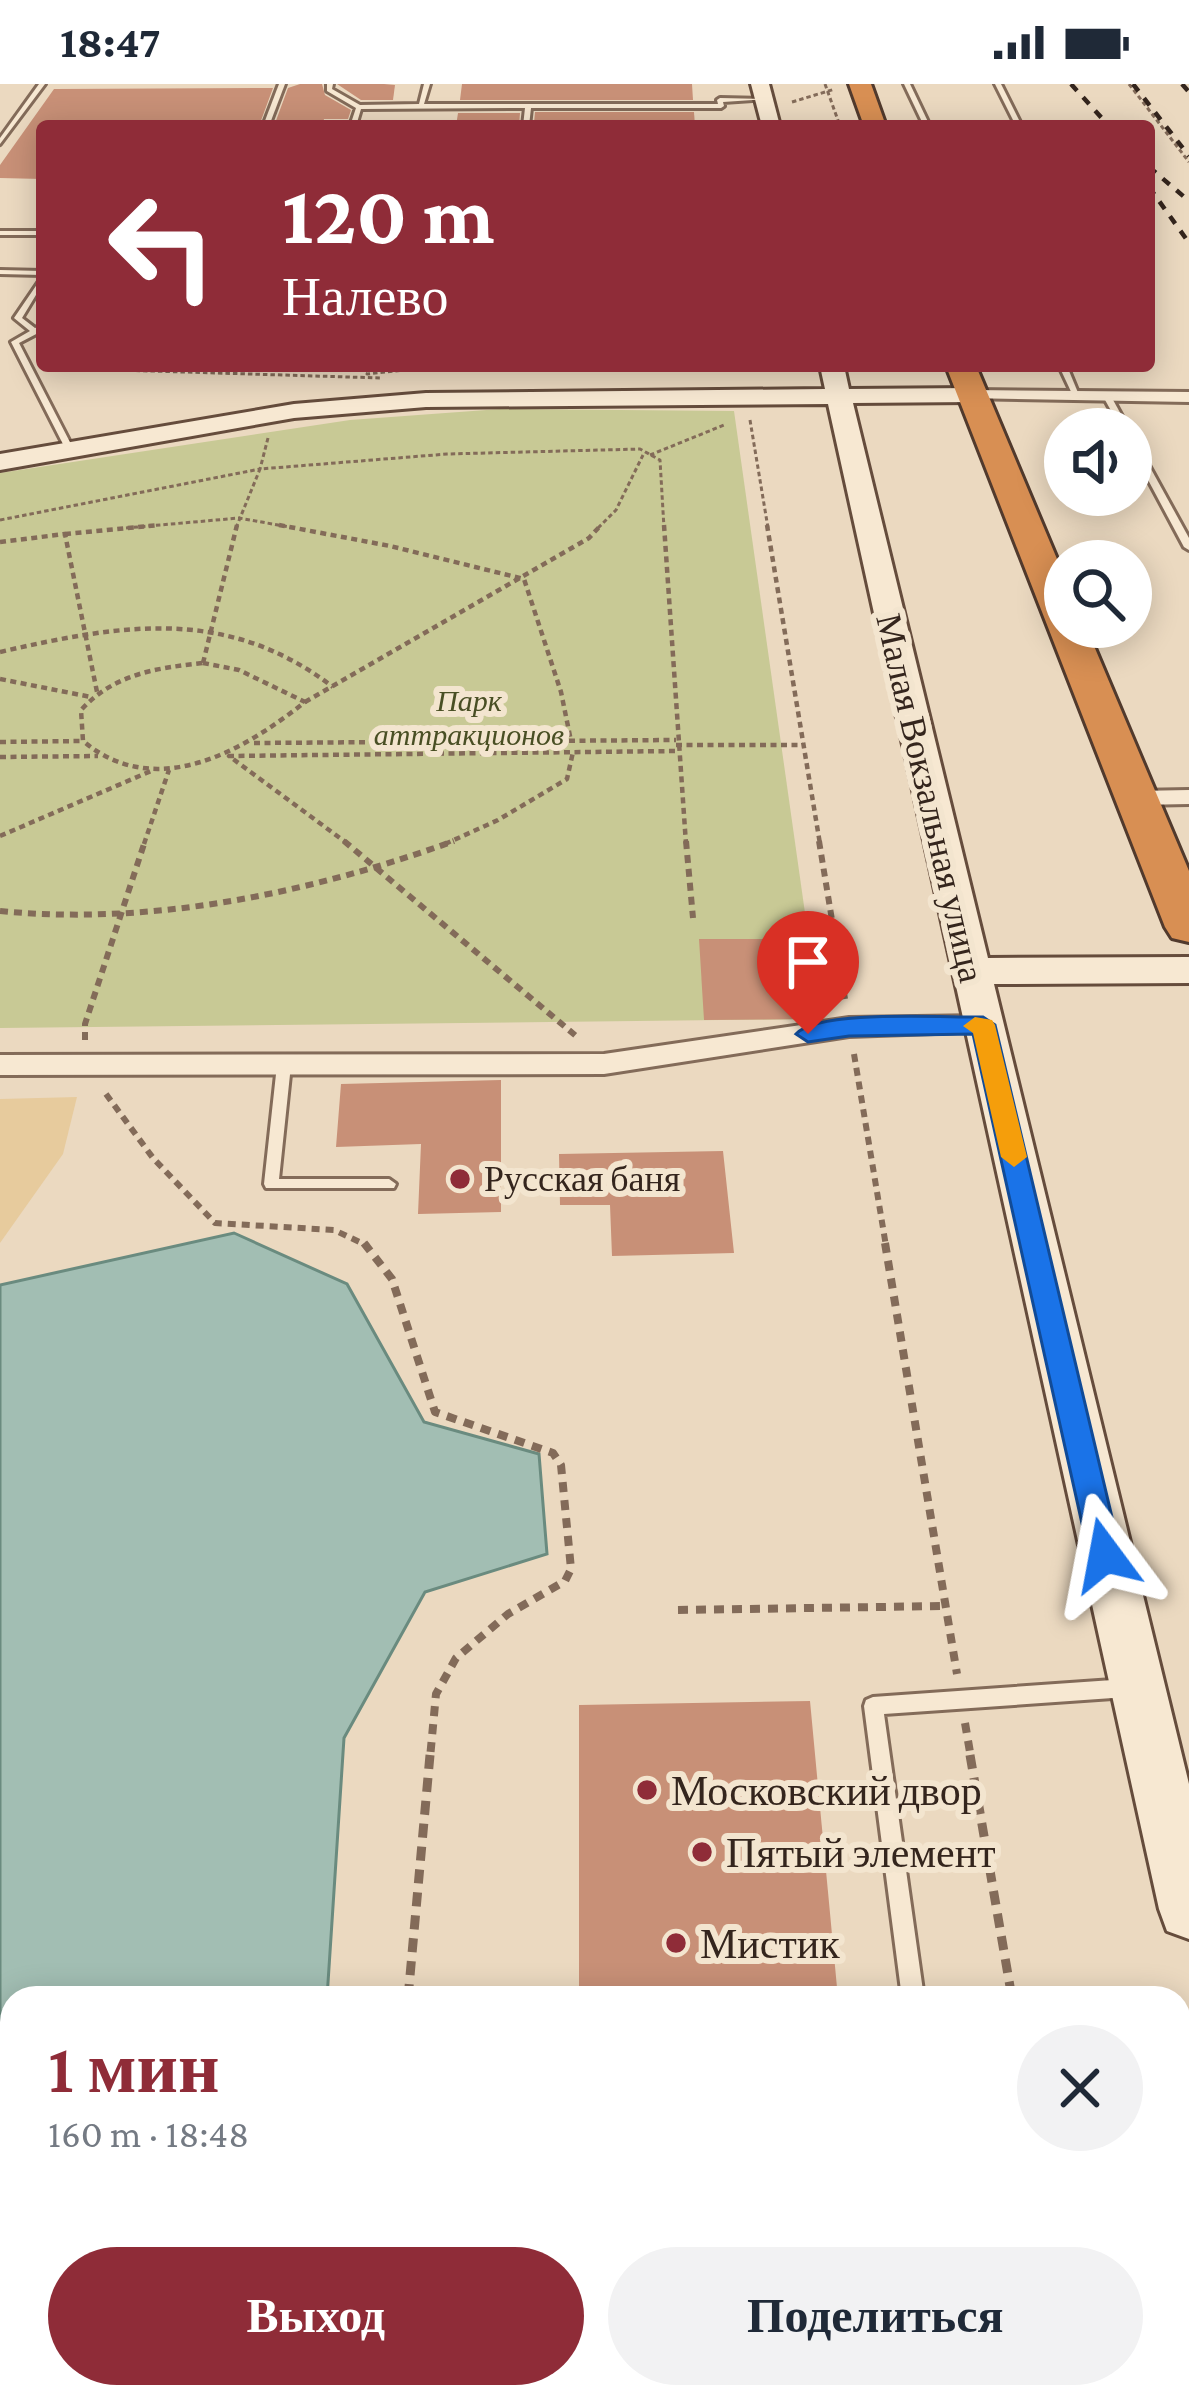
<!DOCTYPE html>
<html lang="ru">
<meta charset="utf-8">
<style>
:root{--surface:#fff;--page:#f2f2f3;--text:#1f2937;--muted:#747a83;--accent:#8f2c38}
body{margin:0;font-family:"Crimson Pro",serif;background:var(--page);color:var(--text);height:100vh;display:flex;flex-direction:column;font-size:45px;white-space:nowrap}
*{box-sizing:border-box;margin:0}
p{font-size:39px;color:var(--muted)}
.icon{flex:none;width:66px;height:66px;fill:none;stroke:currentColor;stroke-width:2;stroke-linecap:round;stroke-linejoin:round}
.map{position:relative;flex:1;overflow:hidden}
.drawer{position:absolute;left:0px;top:1902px;width:1191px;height:423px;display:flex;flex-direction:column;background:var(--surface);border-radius:36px 36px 0 0;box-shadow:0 6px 30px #0003}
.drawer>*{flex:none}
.hud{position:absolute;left:36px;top:36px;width:1119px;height:252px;border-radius:12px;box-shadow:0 6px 30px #0003;background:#8f2c38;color:#fff;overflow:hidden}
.fabs{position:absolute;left:1044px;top:324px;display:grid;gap:24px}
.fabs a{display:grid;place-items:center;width:108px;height:108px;border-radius:50%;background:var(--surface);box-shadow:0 6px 30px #0003;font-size:60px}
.pin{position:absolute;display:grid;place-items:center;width:102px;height:102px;color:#fff;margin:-123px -51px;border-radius:50% 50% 50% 0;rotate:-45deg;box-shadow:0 0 12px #0007}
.pin .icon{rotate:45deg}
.me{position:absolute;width:132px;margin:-66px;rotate:347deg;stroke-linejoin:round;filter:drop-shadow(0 0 9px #0008)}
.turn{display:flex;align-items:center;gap:42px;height:252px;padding:0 48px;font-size:54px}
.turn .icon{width:156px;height:156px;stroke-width:2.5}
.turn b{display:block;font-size:84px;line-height:102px}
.round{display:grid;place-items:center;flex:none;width:126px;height:126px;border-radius:63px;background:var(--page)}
.headline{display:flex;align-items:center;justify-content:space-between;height:204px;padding:0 48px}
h1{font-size:72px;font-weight:600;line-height:90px;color:var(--accent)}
.cta{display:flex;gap:24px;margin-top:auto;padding:24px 48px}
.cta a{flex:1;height:138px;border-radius:72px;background:var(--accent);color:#fff;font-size:48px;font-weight:600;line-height:138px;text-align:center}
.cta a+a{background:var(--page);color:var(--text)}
.status{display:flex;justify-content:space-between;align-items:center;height:84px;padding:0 60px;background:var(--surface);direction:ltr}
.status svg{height:33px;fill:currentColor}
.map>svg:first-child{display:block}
</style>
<div class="status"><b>18:47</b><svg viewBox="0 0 49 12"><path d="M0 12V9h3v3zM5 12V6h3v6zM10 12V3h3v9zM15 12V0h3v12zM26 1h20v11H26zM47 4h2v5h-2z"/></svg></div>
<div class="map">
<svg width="1189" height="2324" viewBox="0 0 1189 2324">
<rect width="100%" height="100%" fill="#ebd9c0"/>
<polygon fill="#c8c995" points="500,325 734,327 820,935 0,944 0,389 350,336"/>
<polygon fill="#e7cb9d" points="77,1013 63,1070 0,1159 0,1015"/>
<polygon fill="#a2beb3" stroke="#6a8b7f" stroke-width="3" points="234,1149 347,1200 424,1338 539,1370 547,1470 425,1508 344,1654 327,1914 12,1914 12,2313 202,2313 197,2324 0,2324 0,1201"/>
<g fill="#c89077">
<polygon points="300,0 322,0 325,11 351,26 348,35 324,35 322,42 274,42 288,4"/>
<polygon points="337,0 384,0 395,1 393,16 361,16"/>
<polygon points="462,0 692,0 693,16 460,16"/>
<polygon points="273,4 259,42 42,42 42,95 0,94 0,81 54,5"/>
<polygon points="535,28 694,28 695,42 534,39"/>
<polygon points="458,29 520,29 519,42 456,42"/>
<polygon points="699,855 797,855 808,935 704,936"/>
<polygon points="501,996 501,1128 418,1130 421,1060 336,1063 341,1000"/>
<polygon points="723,1067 734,1169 612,1172 610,1121 560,1121 559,1070"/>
<polygon points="810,1617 838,1914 579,1914 579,1621"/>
</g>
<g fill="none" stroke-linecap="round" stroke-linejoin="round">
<defs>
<g id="lane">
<polygon points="39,0 45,0 0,60 0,54"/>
<polygon points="279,0 285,0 269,42 263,42"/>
<polygon points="327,0 333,0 332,5 360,21 419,20 424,0 430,0 424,20 718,20 717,16 720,14 767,15 723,18 724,22 721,24 531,24 529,42 523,42 525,24 361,25 356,42 350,42 356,24 327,7"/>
<polygon points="904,0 910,0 930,42 924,42"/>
<polygon points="995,0 1001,0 1022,42 1016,42"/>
<rect x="0" y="147" width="42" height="4"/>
<polygon points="0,186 42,187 42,191 0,190"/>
<polygon points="42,193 42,201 22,234 35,244 42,242 42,247 19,259 74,366 70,369 66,366 11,258 30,247 14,234"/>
<polygon points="1059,282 1067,282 1081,316 1074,314"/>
<polygon points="1108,312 1112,314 1129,345 1121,345 1104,314"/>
<polygon points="1131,353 1135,356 1189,454 1189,466 1184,463 1131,364"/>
<polygon points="284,976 291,981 279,1095 389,1095 396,1100 394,1104 266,1104 264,1100 277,981"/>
<polygon points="1127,1595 1134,1598 1136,1604 1134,1610 1127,1613 884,1630 924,1914 902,1914 864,1622 866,1616 873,1613"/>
<polygon points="956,2313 980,2313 981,2324 957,2324"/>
</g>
<g id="street">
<polygon points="972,306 1189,308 1189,318 966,314 964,311"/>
<polygon points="1189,706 1189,720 1137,721 1126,714 1137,707"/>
<polygon points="983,932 992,935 996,941 992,947 849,952 604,990 0,991 0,971 604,970 849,934"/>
</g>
<g id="secondary">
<polygon points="751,0 769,0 780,42 762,42"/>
<polygon points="820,282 844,282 849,305 972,304 984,311 972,318 853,319 988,874 1189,873 1189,899 994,900 1189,1700 1189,1855 1167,1847 1159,1825 828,320 426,323 294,334 0,386 0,370 294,320 426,309 825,305"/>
</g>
<g id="highway">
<polygon points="849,0 871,0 886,42 864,42"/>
<polygon points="946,282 976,282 1065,494 1065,543 1086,543 1189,787 1189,858 1172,854 1165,843"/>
</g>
</defs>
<use href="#lane" stroke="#836b59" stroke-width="6"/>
<use href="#street" stroke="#836b59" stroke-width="6"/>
<use href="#secondary" stroke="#654c3c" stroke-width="6"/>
<use href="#highway" stroke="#513a2d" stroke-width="6"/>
<g stroke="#836b59" stroke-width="3" stroke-dasharray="4.5 3" stroke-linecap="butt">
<polyline points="825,0 840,42"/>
<polyline points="1129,0 1189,78"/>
<polyline points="792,18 835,5"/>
<polyline points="371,282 367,290 441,282"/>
<polyline points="53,284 381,294"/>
<polyline points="750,336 768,444"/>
<polyline points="650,371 724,341"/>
<polyline points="0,436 260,385 268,354"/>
<polyline points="126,444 239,434 295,444"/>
<polyline points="236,444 260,385 447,370 640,365 660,376 664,444"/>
<polyline points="598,444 616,426 643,371"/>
</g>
<g stroke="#836b59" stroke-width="4.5" stroke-dasharray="6 4.5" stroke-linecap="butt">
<polyline points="279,441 390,462 524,495 561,608 571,657"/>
<polyline points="664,441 686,760"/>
<polyline points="767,441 820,760"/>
<polyline points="65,450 159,441"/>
<polyline points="0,458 65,450 97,608"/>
<path d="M0,568C122,540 227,522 333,603"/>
<polyline points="203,579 237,441"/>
<path d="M203,579L239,586L305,618C243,667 156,718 83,657L81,626C114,590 156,584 203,579Z"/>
<polyline points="0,595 91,613"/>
<polyline points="305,618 589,454 601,441"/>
<polyline points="0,658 83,657"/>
<polyline points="254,659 676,656"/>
<polyline points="676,661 803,661"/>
<polyline points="0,673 98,672"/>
<polyline points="0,752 151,687"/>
<polyline points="144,760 169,686"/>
<polyline points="348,760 229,672 677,667"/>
<polyline points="445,760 498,736 567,695 573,668"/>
</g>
<g stroke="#836b59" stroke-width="6" stroke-dasharray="8 6" stroke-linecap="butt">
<polyline points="344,757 576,952"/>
<polyline points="686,757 693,834"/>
<polyline points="819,757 845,915"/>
<path d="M0,827C153,842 310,809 454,757"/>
<polyline points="85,956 85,940 145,757"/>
<polyline points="854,970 886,1162"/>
<polyline points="106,1010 153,1074 215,1139 334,1146 368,1162"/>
</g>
<g stroke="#836b59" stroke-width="8" stroke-dasharray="10 8" stroke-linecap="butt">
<polyline points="364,1159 392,1195 435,1328 553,1369 561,1381 571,1485 565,1497 508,1530 456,1574 436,1610 430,1674"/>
<polyline points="885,1159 957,1590"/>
<polyline points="678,1526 945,1522"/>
<polyline points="965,1639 971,1674"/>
</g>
<g stroke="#836b59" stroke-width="9" stroke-dasharray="14 9" stroke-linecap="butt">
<polyline points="970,1671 1012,1914"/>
<polyline points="408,1914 430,1671"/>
<polyline points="1081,2313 1083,2324"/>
<polyline points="309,2324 317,2313"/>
</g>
<use href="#lane" fill="#f7e8d2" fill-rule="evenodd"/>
<use href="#street" fill="#f7e8d2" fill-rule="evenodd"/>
<use href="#secondary" fill="#f7e8d2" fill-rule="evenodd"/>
<use href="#highway" fill="#d88f53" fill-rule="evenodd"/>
<g stroke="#34251d" stroke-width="4.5" stroke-dasharray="9 9" stroke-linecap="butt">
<polyline points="1071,0 1109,42"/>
<polyline points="1133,0 1189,72"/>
<polyline points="1182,0 1189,8"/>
<polyline points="1149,83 1189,117"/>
<polyline points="1149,103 1187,156"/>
</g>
</g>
<path fill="#1a73e8" stroke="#114b97" stroke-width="3" d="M983,933L995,941L1121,1471L1116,1481L1105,1485L1094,1481L1089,1471L973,950L849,952L808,958L796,950C819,925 946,934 983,933Z"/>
<polygon fill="#f59e0b" points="975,933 992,936 995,941 1027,1073 1014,1083 1001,1073 973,949 963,942"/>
<g fill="#8f2c38" stroke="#f3e5cf" stroke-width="4.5">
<circle cx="460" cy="1095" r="12"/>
<circle cx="647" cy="1706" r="12"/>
<circle cx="702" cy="1768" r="12"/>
<circle cx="676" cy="1859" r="12"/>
</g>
<g text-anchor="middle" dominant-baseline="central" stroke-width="12" stroke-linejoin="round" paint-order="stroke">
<g font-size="30" font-style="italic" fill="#494f24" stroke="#f3e5cf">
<text x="469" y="616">Парк<tspan x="469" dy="34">аттракционов</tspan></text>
</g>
<g font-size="36" fill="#34251d" stroke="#f3e5cf">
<text transform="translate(930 714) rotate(77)">Малая Вокзальная улица</text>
</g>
<g font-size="36" fill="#34251d" stroke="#f3e5cf" text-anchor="start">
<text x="484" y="1095">Русская баня</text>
</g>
<g font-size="42" fill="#34251d" stroke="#f3e5cf" text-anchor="start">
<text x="671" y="1706">Московский двор</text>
<text x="726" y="1768">Пятый элемент</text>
<text x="700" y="1859">Мистик</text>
</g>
</g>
</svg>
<div class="fabs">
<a><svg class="icon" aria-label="sound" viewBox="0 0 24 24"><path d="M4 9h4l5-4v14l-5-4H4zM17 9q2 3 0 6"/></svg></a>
<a><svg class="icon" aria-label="search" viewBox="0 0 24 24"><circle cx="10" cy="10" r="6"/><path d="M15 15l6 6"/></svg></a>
</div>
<div class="pin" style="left:808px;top:950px;background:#d93025"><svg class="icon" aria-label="arrive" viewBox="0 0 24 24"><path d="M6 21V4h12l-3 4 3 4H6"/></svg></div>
<svg class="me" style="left:1105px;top:1471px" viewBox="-20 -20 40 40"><path d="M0-17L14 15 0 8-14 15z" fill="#1a73e8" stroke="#fff" stroke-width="4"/></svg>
<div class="hud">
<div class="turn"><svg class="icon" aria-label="left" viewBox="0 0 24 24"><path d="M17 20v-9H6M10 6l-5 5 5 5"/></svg><div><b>120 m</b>Налево</div></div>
</div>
<section class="drawer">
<div class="headline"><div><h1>1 мин</h1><p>160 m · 18:48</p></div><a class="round"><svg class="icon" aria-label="close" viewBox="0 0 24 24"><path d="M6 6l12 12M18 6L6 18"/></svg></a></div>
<div class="cta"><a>Выход</a><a>Поделиться</a></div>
</section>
</div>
